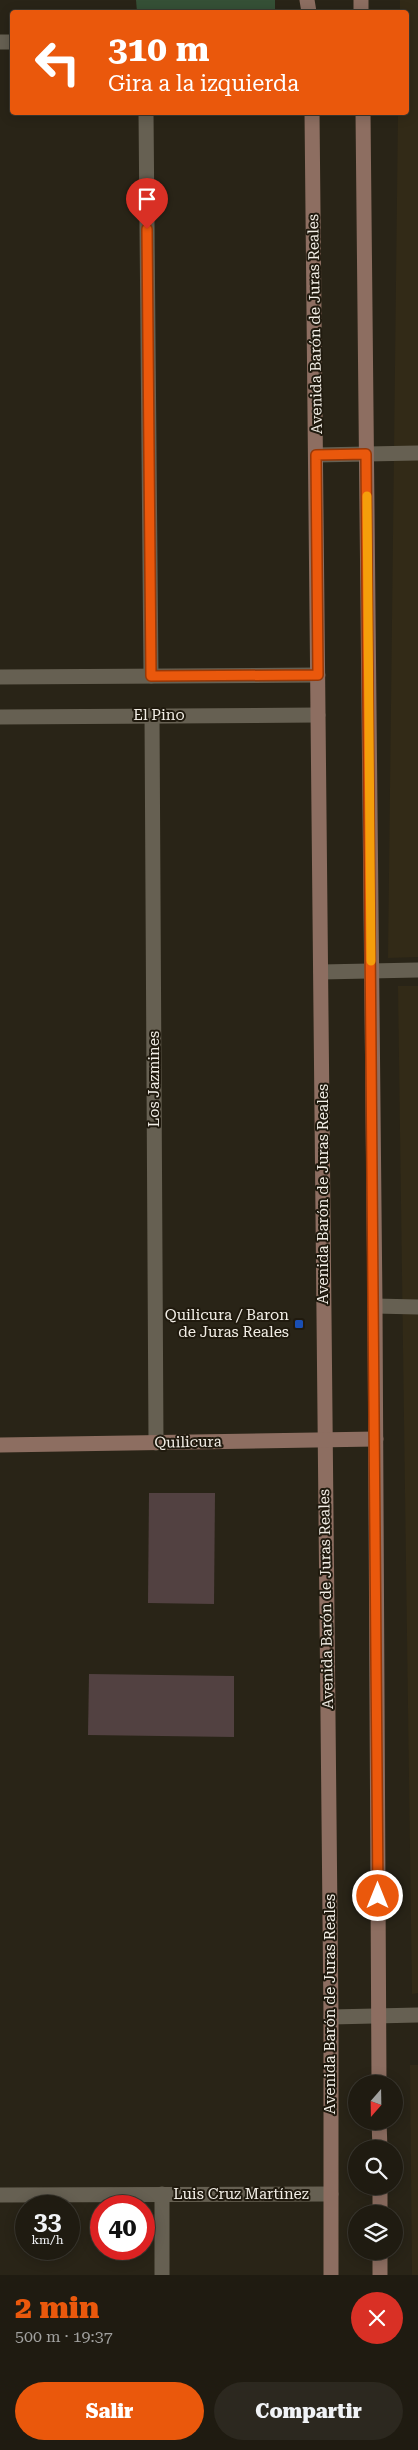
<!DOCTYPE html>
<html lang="es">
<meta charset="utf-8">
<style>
:root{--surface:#1f1b11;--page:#2c281f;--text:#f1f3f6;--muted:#a1a19f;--line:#3c3931;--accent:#ea580c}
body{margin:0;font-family:"Roboto Serif",serif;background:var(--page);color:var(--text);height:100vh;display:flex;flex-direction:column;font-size:19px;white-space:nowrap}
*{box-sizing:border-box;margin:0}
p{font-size:16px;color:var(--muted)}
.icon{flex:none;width:28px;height:28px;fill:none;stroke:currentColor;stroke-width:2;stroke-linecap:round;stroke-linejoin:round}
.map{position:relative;height:2275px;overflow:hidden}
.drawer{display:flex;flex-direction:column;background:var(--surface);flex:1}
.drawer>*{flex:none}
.guide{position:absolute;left:10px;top:10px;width:399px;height:105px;border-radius:5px;box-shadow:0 2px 12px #0003,0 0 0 1px var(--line);background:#ea580c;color:#fff;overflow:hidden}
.needle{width:32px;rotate:200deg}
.buttons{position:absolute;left:348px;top:2075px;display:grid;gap:10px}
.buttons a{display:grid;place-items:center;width:55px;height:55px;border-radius:50%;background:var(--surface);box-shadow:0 2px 12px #0003,0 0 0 1px var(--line);font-size:25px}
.speed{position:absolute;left:15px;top:2195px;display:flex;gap:10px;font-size:25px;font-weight:700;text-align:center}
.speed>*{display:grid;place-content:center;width:65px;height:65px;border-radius:50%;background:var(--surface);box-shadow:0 2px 12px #0003,0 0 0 1px var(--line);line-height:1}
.speed small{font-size:12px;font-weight:400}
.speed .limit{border:8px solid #d22;background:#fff;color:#111}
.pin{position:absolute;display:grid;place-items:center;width:42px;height:42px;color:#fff;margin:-51px -21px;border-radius:50% 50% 50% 0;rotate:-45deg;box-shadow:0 0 5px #0007}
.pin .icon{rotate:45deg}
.me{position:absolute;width:55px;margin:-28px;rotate:0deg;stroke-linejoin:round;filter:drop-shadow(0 0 4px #0008)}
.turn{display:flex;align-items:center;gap:18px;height:105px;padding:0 15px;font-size:22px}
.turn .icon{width:65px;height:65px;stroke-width:2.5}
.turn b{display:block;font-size:35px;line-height:42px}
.round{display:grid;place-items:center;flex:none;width:52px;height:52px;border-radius:26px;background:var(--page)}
.summary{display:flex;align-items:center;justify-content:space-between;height:85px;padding:0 15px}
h1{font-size:30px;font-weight:800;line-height:38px;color:var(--accent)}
.button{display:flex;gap:10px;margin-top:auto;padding:10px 15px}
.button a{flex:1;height:58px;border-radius:30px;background:var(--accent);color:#fff;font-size:20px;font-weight:800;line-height:58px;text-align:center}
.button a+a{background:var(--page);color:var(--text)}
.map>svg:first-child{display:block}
</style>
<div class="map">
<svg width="418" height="2275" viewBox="0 0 418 2275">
<rect width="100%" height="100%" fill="#292417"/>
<g fill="#322a17">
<polygon points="400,0 418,0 418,957 388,958 398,113 406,112 406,12 400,12"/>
<polygon points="398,986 418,986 418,1993 412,1994"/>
<polygon points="410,2065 418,2065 418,2275 412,2275"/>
</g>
<polygon fill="#355036" points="136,0 275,0 275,12 137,12"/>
<g fill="#524141">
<polygon points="149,1493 215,1493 214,1604 148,1603"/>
<polygon points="89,1674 234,1676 234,1737 88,1735"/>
</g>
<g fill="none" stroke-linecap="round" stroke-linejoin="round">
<g stroke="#666052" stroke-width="15">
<polyline points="316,455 418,453"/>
<polyline points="375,1306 418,1307"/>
</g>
<g stroke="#666052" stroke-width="15">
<polyline points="0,42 12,42"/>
<polyline points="146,112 151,676"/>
<polyline points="0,677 318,675"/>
<polyline points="152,715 156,1443"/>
<polyline points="0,717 318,715"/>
<polyline points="321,972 418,970"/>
<polyline points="331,2017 418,2015"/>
<polyline points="162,2194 162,2275"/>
<polyline points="0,2195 331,2194"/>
</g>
<g stroke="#8d6e61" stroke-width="15">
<polyline points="307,0 309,12"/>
<polyline points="361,0 361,12"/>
<polyline points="312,112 331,2017 331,2275"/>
<polyline points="363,112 375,1306 379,2084"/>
<polyline points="0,1445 376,1439"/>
<polyline points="379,2121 380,2149"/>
<polyline points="380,2186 380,2214"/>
<polyline points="380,2251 380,2275"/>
</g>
</g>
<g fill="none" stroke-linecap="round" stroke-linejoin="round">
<defs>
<polyline id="route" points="147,229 151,676 318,675 316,455 366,454 378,1896"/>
</defs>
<use href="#route" stroke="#983908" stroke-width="12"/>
<use href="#route" stroke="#ea580c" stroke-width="9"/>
<polyline stroke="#f59e0b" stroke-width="9" points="367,496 371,961"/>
</g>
<rect fill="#1a4fb4" stroke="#201a0e" stroke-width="2" x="294" y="1319" width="10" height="10" rx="2.5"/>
<g text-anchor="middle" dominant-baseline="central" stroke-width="4" stroke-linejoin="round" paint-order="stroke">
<g font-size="15" fill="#f2eee6" stroke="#201a0e">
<text transform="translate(315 324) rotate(-91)">Avenida Barón de Juras Reales</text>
<text x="159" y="715">El Pino</text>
<text transform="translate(154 1079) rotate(-90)">Los Jazmines</text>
<text transform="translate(323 1194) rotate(-90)">Avenida Barón de Juras Reales</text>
<text transform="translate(188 1442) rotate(-1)">Quilicura</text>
<text transform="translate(326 1599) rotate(-91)">Avenida Barón de Juras Reales</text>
<text transform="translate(330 2004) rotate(-90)">Avenida Barón de Juras Reales</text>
<text x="241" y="2194">Luis Cruz Martínez</text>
</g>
<g font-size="15" fill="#f2eee6" stroke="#201a0e" text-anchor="end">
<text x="289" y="1315">Quilicura / Baron<tspan x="289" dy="17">de Juras Reales</tspan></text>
</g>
</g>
</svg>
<div class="buttons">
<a><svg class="needle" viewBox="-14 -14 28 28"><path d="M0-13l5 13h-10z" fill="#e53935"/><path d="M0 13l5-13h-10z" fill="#a1a19f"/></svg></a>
<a><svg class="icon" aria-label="search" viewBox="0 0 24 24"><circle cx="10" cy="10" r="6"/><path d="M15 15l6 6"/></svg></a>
<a><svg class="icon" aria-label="layers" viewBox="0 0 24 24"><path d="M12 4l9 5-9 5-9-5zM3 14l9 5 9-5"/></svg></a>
</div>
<div class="speed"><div>33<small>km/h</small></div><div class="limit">40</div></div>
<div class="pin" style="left:147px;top:229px;background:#d93025"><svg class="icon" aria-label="arrive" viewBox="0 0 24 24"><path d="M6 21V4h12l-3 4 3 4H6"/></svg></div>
<svg class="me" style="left:378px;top:1896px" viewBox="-20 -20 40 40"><circle r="17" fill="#ea580c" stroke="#fff" stroke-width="3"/><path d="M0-11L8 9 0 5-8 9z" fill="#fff"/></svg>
<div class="guide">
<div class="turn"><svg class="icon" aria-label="left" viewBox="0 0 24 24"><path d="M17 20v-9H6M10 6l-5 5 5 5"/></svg><div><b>310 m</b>Gira a la izquierda</div></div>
</div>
</div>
<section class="drawer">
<div class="summary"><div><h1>2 min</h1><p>500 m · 19:37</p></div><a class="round" style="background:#d93025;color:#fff"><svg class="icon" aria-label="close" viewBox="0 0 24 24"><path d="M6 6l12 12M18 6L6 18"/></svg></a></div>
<div class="button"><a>Salir</a><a>Compartir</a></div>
</section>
